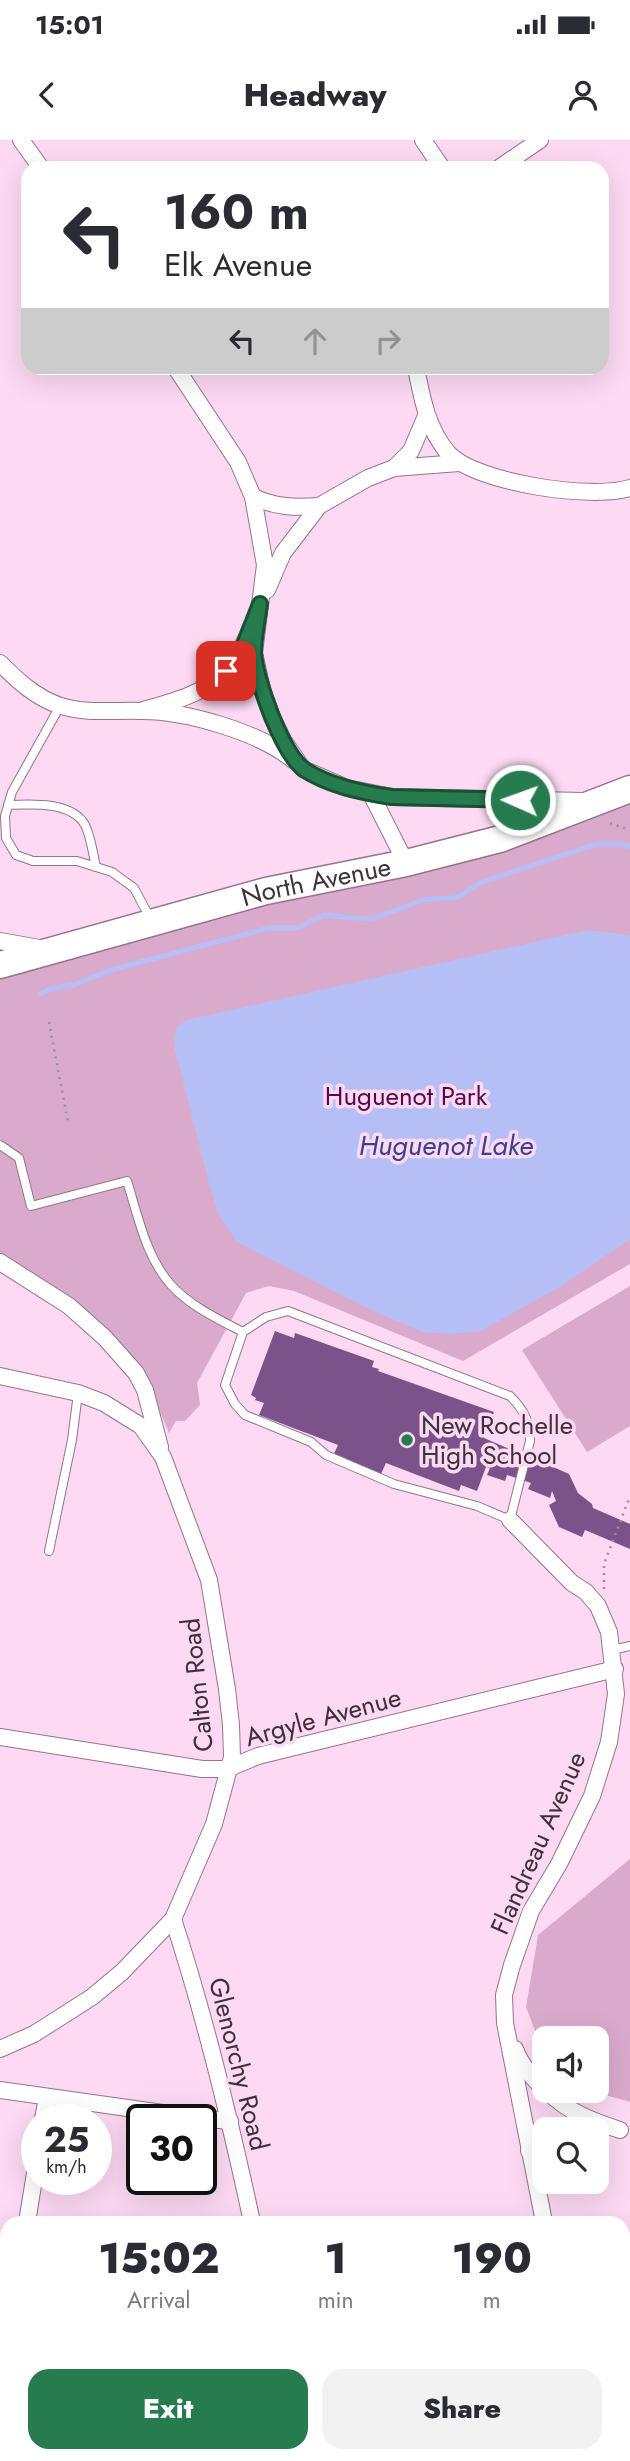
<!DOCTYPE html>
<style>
:root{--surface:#fff;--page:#f2f2f3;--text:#2b2b33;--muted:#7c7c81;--accent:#267c4f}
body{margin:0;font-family:Jost,sans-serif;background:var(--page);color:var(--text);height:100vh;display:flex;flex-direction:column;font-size:26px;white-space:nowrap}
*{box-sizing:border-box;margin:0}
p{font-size:23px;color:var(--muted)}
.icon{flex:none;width:38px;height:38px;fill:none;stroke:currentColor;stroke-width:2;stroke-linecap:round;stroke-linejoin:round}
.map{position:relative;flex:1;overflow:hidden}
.details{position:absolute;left:0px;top:2076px;width:630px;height:247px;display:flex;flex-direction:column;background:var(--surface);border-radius:21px 21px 0 0;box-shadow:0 7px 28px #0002}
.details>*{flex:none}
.top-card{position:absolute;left:21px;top:21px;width:588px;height:214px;border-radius:21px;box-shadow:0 7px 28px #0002;background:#fff;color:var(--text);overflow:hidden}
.tools{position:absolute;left:532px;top:1886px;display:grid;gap:14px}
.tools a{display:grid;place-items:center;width:77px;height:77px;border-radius:14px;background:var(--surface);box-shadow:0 7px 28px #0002;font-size:35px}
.speed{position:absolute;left:21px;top:1964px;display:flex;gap:14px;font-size:35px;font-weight:700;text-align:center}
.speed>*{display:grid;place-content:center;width:91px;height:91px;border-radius:50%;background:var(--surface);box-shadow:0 7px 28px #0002;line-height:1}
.speed small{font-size:18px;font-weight:400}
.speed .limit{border:4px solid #111;border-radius:10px;background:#fff;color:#111}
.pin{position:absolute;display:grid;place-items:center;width:60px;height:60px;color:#fff;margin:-30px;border-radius:14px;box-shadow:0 4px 10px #0006}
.me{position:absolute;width:77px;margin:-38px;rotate:272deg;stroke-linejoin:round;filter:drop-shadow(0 0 5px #0008)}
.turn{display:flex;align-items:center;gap:24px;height:147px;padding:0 28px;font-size:32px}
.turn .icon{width:91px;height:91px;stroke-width:2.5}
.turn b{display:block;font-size:49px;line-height:60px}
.lanes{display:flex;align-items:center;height:66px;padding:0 28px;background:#0003;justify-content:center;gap:35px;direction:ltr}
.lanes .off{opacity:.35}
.eta{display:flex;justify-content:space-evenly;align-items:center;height:119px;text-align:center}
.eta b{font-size:42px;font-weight:800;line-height:49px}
.primary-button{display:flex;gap:14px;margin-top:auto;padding:14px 28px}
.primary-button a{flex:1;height:80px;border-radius:21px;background:var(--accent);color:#fff;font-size:28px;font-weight:800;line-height:80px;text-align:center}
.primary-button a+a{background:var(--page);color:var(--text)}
.status{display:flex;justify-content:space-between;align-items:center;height:49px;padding:0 35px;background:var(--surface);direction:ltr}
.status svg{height:19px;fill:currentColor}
header{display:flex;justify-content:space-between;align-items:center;height:91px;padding:0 28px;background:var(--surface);font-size:32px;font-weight:800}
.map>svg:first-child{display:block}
</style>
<div class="status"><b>15:01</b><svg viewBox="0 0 49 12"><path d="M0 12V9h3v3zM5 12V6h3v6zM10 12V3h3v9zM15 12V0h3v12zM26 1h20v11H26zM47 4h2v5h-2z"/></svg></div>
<header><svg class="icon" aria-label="back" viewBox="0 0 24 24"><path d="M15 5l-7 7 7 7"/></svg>Headway<svg class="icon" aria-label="person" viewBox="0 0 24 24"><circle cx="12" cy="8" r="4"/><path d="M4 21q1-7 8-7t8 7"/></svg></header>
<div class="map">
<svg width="630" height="2321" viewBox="0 0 630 2321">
<rect width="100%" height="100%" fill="#fdd9f3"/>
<g fill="#daaacd">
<polygon points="630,656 630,1124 463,1221 294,1151 269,1146 246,1153 197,1243 200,1265 185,1281 176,1281 169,1293 150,1248 92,1176 0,1116 0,835"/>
<polygon points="630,1146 630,1286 587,1312 522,1210"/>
<polygon points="630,1719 630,1962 591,1951 597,1951 597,1899 544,1899 544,1914 526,1867 538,1795"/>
<polygon points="630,2299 630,2321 526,2321 560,2315 623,2315 623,2300"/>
</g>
<polygon fill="#b5bff5" points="588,790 630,795 630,1099 558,1148 480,1191 450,1194 422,1192 363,1166 237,1102 219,1075 208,1040 174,905 177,887 187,880"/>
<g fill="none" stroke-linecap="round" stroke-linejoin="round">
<polyline stroke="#b5bff5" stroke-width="5" points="41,854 49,849 74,845 107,831 269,788 297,788 325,775 362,779 374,778 423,760 458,757 482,742 597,704 624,704 630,707"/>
</g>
<polygon fill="#7b538a" points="275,1191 294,1198 295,1193 374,1221 372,1227 379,1229 378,1231 494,1272 484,1298 514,1311 515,1313 542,1322 569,1334 578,1353 592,1364 593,1368 630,1384 630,1409 585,1390 582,1397 559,1387 549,1365 556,1361 552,1351 550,1358 528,1349 531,1343 507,1335 505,1341 487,1335 490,1328 486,1327 477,1351 461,1345 459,1351 386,1323 381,1334 333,1316 338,1305 259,1275 264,1263 255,1260 256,1258 251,1255"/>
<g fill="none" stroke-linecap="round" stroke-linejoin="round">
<defs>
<g id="lane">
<polyline points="60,566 12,652 5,676 6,698 16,715 33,721 77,721 112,732 134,748 150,778"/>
<path d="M8,665C30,664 72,661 85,685C91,697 93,714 96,727"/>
<path d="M0,1005L19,1018L31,1066L127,1041C138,1076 146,1117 171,1145C190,1166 218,1179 243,1192"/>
<path d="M288,1171L510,1256C524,1270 530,1281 530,1301L510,1380L477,1366L394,1344L326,1315L311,1302L245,1275L235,1264L225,1245L243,1192L266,1177Z"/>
<polyline points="49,1411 72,1300 78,1253"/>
<polyline points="612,1510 630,1506"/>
</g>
<g id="street">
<polyline points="21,0 41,28"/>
<polyline points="423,0 442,28"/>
<polyline points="499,28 540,0"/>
<polyline points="176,228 238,322 253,357 265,425 254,513 262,549 272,577 283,600 303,629 347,648 392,657 584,661"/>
<path d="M416,228C422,258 427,288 448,313C475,343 592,360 630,348"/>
<polyline points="394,328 411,311 426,276"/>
<path d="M253,357C276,367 294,368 319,366"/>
<polyline points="267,450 283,413 319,366 368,338 394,328 459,323"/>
<path d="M0,523C18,541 36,558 61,566C86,574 116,570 142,571C186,571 259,592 293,620"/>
<path d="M140,571C197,555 228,547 251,487"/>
<polyline points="371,654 406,723"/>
<polyline points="0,801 45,809"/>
<polyline points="0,1122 69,1166 105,1198 136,1233 145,1250 160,1307"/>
<polyline points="0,1236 78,1253 104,1263 141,1286 163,1317 209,1440 227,1549 231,1585 232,1617 214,1684 173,1779 122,1832 92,1857 34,1894 0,1909"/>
<polyline points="510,1380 572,1443 586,1452 598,1466 609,1492 616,1554 609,1602 592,1656 559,1724 531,1771 512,1825 504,1855 505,1883 544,2082"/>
<polyline points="0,1597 202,1629 227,1629 258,1616 615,1529"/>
<path d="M173,1779C206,1879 230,1980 252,2082"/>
<path d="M515,1909C521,1925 532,1937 544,1949"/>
<polyline points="0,1950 198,1978 230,1981"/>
<path d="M547,1951C568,1972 592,1981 620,1990"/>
<polyline points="43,1979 47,1958"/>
<polyline points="561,1990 567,1988 600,1989"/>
<polyline points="529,2011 544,1996"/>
<polyline points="27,2082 37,2021"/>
<polyline points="0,2257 7,2212"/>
</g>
<g id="secondary">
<polyline points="0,2281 7,2281"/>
<polyline points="623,2284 630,2282"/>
</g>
<g id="primary">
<path id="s1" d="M0,825L266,751L406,723L500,699L630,649"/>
</g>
</defs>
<use href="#lane" stroke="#94748b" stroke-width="10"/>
<use href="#street" stroke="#94748b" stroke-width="18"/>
<use href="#secondary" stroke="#94748b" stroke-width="25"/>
<use href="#primary" stroke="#94748b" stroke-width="29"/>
<g stroke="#a38a9d" stroke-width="2.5" stroke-dasharray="2 5" stroke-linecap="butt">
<polyline points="610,683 630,690"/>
<polyline points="49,882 68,982"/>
<polyline points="604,1449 604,1424 630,1356"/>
<polyline points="597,2315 598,2321"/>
</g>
<use href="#lane" stroke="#fff" stroke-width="8"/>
<use href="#street" stroke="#fff" stroke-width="16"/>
<use href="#secondary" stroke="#fff" stroke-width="23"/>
<use href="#primary" stroke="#fff" stroke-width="26"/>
</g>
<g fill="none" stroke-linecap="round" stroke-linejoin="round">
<defs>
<path id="route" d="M226,531L244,505L260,464C258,480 254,497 254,513C256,540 282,614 305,630C330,646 363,653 392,657L520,660"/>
</defs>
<use href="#route" stroke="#195133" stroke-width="18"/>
<use href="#route" stroke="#267c4f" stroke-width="12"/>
</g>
<circle fill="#267c4f" stroke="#fdd9f3" stroke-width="2.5" cx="407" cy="1300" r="7"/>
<g text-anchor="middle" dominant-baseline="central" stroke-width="7" stroke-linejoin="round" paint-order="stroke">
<g font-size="26" fill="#3e313b" stroke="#fdd9f3">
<text stroke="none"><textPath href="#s1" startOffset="327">North Avenue</textPath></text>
<text transform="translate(197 1545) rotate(-96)">Calton Road</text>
<text transform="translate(323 1577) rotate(-15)">Argyle Avenue</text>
<text transform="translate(538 1703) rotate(-66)">Flandreau Avenue</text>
<text transform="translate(239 1924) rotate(76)">Glenorchy Road</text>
</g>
<g font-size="26" fill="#550b49" stroke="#fdd9f3">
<text x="406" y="956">Huguenot Park</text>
</g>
<g font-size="26" fill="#3e313b" stroke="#fdd9f3" text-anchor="start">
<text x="421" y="1285">New Rochelle<tspan x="421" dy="30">High School</tspan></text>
</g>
<g font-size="28" font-style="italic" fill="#3c418e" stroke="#fdd9f3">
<text x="446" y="1005">Huguenot Lake</text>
</g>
</g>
</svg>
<div class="tools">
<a><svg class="icon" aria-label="sound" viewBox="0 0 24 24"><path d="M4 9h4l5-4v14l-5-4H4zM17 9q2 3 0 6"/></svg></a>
<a><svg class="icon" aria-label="search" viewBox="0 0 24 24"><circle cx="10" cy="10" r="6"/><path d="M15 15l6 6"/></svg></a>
</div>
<div class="speed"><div>25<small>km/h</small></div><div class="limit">30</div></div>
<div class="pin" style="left:226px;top:531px;background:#d93025"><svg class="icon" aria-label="arrive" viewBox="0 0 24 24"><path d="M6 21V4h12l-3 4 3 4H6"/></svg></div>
<svg class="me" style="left:520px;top:660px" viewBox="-20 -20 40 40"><circle r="17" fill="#267c4f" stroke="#fff" stroke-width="3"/><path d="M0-11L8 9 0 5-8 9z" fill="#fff"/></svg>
<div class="top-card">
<div class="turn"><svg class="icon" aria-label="left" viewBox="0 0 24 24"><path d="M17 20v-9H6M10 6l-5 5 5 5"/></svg><div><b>160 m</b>Elk Avenue</div></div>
<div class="lanes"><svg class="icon" aria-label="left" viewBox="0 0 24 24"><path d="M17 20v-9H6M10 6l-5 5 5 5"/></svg><svg class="icon off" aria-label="ahead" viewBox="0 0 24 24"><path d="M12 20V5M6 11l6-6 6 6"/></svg><svg class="icon off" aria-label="right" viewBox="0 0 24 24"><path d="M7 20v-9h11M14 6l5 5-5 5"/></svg></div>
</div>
<section class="details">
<div class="eta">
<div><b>15:02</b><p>Arrival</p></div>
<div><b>1</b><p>min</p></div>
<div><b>190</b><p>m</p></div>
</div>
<div class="primary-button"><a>Exit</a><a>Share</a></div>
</section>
</div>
